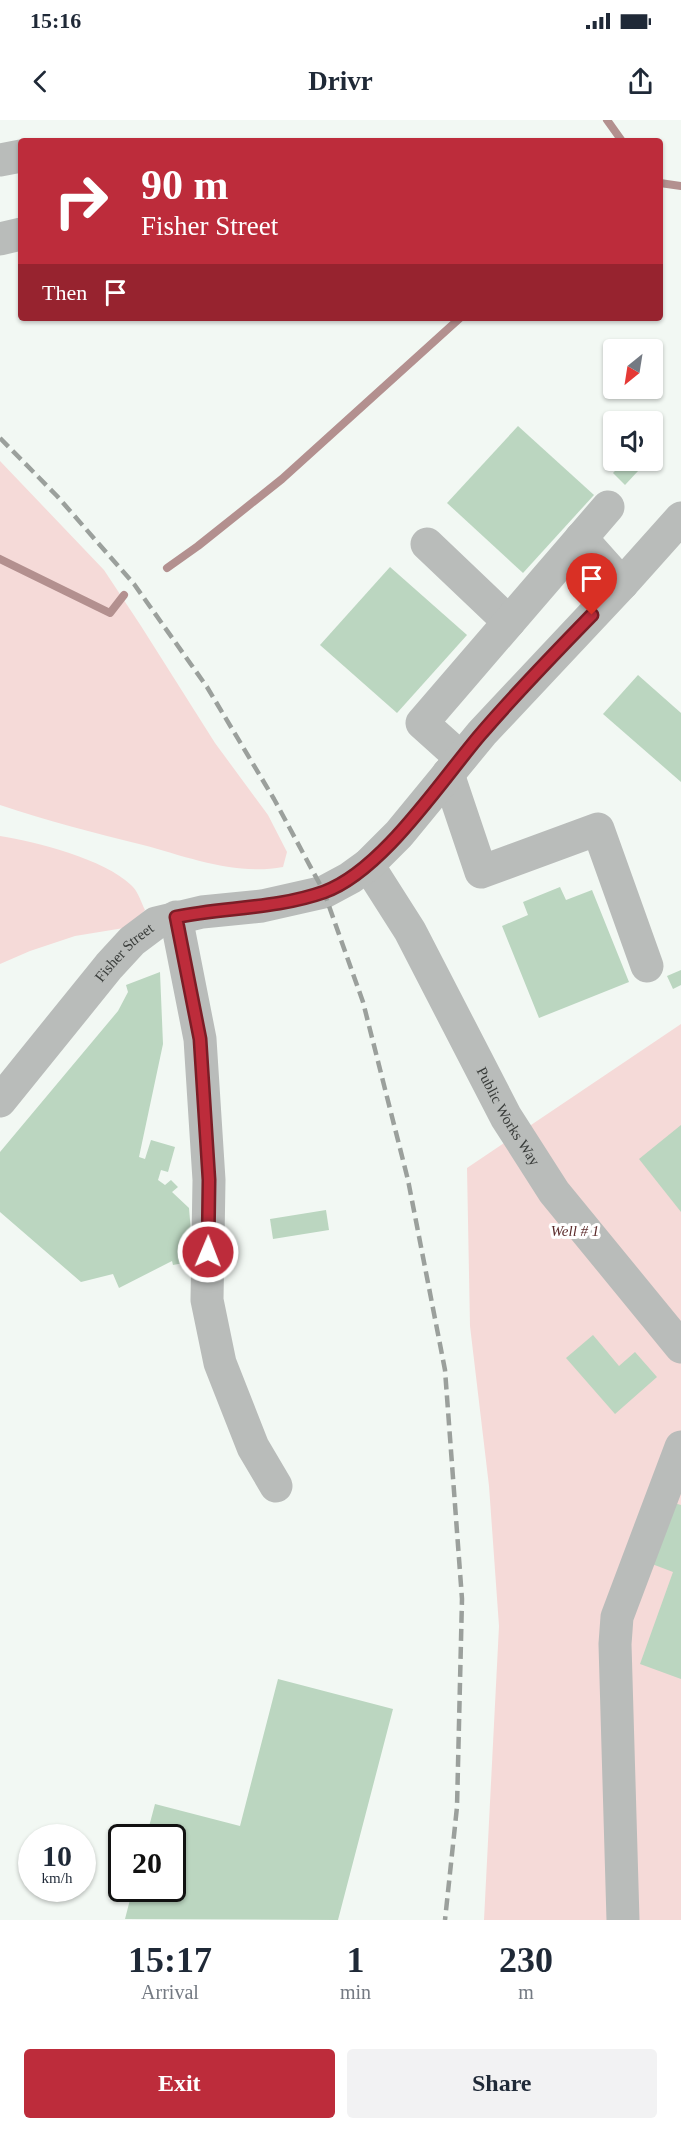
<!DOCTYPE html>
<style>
:root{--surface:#fff;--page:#f2f2f3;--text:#1f2937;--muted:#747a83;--accent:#bd2c3b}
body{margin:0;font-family:"Times New Roman",serif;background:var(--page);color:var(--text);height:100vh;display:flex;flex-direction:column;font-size:22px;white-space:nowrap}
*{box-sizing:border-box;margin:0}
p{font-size:20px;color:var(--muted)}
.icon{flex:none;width:33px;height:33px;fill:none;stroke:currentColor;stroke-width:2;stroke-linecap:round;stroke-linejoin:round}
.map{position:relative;height:1800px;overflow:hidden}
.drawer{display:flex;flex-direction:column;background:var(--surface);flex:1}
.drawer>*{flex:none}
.top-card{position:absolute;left:18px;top:18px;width:645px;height:183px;border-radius:6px;box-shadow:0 2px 4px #0004;background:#bd2c3b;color:#fff;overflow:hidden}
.needle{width:39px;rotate:210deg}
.fabs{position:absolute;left:603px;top:219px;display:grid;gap:12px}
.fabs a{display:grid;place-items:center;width:60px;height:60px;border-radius:6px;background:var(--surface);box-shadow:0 2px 4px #0004;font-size:30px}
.speed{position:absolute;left:18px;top:1704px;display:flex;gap:12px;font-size:30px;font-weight:700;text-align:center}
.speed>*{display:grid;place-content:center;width:78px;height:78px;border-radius:50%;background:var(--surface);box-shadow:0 2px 4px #0004;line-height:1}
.speed small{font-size:15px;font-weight:400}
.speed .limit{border:3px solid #111;border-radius:9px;background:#fff;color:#111}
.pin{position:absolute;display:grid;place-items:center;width:51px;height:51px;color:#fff;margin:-62px -26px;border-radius:50% 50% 50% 0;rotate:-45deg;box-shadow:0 0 6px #0007}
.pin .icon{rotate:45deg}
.me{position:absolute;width:66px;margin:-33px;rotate:1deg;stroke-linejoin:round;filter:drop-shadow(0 0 4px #0008)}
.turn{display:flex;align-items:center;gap:21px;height:126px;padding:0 24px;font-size:27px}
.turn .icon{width:78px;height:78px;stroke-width:2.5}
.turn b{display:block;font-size:42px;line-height:51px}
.then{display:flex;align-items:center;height:57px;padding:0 24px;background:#0003;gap:12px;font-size:22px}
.eta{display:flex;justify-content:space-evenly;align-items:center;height:102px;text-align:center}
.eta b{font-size:36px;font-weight:600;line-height:42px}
.primary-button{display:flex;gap:12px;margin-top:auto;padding:12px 24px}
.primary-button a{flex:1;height:69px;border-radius:6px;background:var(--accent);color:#fff;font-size:24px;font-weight:600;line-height:69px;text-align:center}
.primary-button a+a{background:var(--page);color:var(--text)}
.status{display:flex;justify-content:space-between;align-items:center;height:42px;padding:0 30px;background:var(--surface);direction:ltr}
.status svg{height:16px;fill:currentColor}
header{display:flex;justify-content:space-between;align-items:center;height:78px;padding:0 24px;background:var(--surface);font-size:27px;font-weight:600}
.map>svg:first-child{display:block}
</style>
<div class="status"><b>15:16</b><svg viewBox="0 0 49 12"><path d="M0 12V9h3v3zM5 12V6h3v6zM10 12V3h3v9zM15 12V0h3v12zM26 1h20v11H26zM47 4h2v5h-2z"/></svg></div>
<header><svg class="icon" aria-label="back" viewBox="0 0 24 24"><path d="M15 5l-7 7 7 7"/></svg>Drivr<svg class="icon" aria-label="share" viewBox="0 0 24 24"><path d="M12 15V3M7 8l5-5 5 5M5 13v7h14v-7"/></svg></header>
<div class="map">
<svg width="681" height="1800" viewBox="0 0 681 1800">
<rect width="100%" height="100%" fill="#f2f8f3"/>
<g fill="#f5dad8">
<path d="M0,341L104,450L141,506L215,623L268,695L287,732L283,747C236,756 188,737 143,725C95,713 47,701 0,685Z"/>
<path d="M0,716C37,722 104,739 131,765C138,771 141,782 145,790L130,807L75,816L30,831L0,844Z"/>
<polygon points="681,904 681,1800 484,1800 499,1506 489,1366 470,1206 467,1048"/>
</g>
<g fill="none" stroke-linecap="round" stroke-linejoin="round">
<g stroke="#b3908f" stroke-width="8">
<polyline points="607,0 622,21"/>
<polyline points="660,63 681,66"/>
<polyline points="0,439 110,493 124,475"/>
<polyline points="167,448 198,426 282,359 460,198"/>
</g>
</g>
<g fill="#bbd6c0">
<polygon points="518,306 594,375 523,453 447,383"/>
<polygon points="625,340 628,340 639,350 625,365 613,353"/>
<polygon points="390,447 467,515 397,593 320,525"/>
<polygon points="638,555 681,593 681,662 603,594"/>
<polygon points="560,767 566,780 592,770 629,862 539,898 502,806 528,795 523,782"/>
<polygon points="681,850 681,865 673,869 667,856"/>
<polygon points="160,852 163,924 139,1037 145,1039 151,1020 175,1027 168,1052 161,1050 158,1060 165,1065 171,1060 178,1067 172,1072 189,1088 193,1136 188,1137 189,1142 173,1145 172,1141 119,1168 113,1154 81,1162 0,1092 0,1032 118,891 128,872 126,865"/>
<polygon points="681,1005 681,1092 639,1039"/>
<polygon points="326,1090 329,1110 273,1119 270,1099"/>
<polygon points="593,1215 619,1246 635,1232 657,1257 615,1294 566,1238"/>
<polygon points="674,1383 681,1385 681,1559 640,1544 673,1452 652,1444"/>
<polygon points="278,1559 393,1589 338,1800 125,1799 133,1768 172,1768 172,1718 146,1718 155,1684 240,1706"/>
</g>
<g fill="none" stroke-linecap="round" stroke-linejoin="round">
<g stroke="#b9bcba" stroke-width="33">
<polyline points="0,40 21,36"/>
<polyline points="0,119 21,114"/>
<polyline points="581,418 622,464"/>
<polyline points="427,424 509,502"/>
<polyline points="461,638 422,603 608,387"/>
<polyline points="448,654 481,752 598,709 647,846"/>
<path id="s1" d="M368,745L410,811L506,997L554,1072L681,1227"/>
<polyline points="176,797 200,919 209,1060 207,1180 220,1243 253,1327 276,1366"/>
<path id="s2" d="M0,981L109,846L132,821L156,803L202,792L262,786L324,772L350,758L368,745L399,714L482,613L622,464L681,398"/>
<polyline points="623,1800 615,1524 617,1497 681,1327"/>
</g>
<polyline stroke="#9ba09c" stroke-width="4.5" stroke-dasharray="12 6" stroke-linecap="butt" points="0,318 57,376 134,464 207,567 274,679 324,772 363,882 408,1060 445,1250 462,1479 457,1687 445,1800"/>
</g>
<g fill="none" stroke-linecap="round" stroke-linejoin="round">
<defs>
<path id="route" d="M208,1132L209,1060L200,919L176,797C224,787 276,789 324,772C382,751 440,662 480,615C515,574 554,534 592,495"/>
</defs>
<use href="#route" stroke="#7b1d26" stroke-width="15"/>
<use href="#route" stroke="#bd2c3b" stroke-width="10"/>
</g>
<g text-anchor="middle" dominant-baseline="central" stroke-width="6" stroke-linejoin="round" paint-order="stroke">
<g font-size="15" fill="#393c3a" stroke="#fff">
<text stroke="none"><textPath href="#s2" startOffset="194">Fisher Street</textPath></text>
<text stroke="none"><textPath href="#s1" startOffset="288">Public Works Way</textPath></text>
</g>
<g font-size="15" font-style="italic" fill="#5c2b2b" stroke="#fff">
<text x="575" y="1111">Well # 1</text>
</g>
</g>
</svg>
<div class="fabs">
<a><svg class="needle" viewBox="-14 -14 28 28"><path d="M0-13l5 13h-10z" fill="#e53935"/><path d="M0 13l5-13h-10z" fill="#747a83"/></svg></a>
<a><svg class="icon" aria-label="sound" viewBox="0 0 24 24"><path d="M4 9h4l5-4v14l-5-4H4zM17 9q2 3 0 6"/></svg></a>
</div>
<div class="speed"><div>10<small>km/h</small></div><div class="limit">20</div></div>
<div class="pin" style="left:592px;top:495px;background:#d93025"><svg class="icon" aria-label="arrive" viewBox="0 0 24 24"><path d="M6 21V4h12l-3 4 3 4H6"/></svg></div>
<svg class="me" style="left:208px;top:1132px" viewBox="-20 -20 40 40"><circle r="17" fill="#bd2c3b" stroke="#fff" stroke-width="3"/><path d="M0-11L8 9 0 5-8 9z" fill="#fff"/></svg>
<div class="top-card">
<div class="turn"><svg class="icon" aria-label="right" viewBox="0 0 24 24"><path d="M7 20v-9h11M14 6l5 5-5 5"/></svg><div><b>90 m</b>Fisher Street</div></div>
<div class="then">Then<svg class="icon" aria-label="arrive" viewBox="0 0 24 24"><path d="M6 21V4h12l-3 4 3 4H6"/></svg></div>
</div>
</div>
<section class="drawer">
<div class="eta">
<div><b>15:17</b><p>Arrival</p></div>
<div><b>1</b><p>min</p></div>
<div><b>230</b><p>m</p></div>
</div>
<div class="primary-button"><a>Exit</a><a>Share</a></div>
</section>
